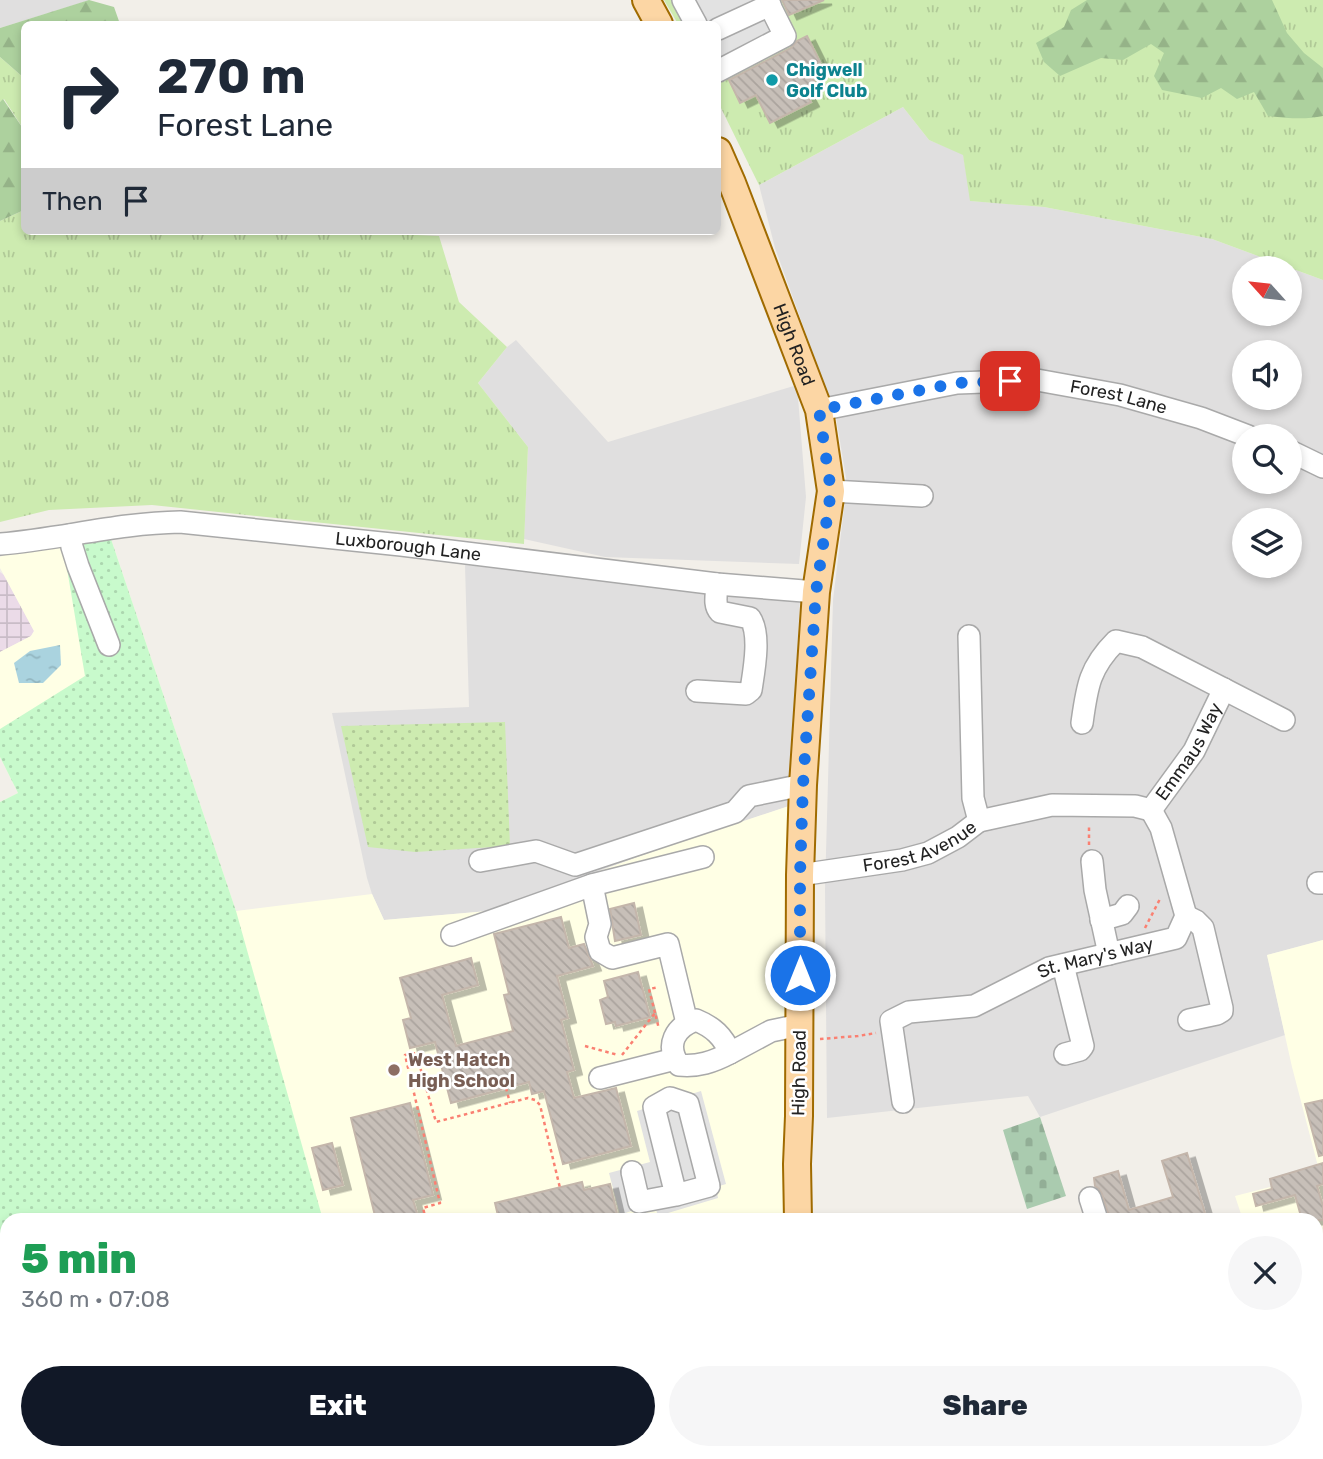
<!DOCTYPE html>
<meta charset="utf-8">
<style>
:root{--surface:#fff;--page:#f6f6f7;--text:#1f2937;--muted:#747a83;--accent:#111827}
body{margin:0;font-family:Rubik,sans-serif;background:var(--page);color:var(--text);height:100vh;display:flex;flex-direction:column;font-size:26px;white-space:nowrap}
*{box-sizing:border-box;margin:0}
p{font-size:23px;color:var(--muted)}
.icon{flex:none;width:38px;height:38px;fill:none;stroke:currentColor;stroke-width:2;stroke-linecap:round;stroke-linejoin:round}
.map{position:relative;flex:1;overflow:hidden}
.drawer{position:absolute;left:0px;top:1213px;width:1323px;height:247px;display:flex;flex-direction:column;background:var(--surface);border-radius:21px 21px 0 0;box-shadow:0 4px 10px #0003}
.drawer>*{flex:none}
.top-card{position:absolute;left:21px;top:21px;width:700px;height:214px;border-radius:10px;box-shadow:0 4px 10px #0003;background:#fff;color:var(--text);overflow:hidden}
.needle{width:46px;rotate:297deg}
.buttons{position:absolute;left:1232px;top:256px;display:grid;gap:14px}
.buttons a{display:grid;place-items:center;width:70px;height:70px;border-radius:50%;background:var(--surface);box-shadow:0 4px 10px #0003;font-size:35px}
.pin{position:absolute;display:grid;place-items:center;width:60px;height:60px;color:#fff;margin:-30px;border-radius:14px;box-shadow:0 4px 10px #0006}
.me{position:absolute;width:77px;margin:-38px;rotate:0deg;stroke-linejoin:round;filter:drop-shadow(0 0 5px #0008)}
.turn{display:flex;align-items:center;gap:24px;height:147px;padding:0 21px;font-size:32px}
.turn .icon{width:91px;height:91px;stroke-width:2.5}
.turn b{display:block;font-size:49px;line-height:60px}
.then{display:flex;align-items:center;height:66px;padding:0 21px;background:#0003;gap:14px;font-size:26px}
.round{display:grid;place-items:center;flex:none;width:74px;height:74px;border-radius:37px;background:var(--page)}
.head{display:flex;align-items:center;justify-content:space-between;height:119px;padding:0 21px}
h1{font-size:42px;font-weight:800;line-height:52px;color:#1e9e55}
.button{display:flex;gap:14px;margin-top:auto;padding:14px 21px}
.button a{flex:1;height:80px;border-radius:42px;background:var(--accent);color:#fff;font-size:28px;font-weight:800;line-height:80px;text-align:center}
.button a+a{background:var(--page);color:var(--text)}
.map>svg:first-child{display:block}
</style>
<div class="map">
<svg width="1323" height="1459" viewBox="0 0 1323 1459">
<defs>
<pattern id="industrial-grid" width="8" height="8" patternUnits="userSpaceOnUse" patternTransform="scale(1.75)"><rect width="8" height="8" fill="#ebdbe8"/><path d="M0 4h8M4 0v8" fill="none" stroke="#c9bcc7"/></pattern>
<pattern id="grass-tufts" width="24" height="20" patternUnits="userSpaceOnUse" patternTransform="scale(1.75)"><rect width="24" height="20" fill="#cdebb0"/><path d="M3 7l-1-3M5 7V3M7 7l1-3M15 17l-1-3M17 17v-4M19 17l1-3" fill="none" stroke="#b0c997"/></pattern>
<pattern id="forest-firs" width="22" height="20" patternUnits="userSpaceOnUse" patternTransform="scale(1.75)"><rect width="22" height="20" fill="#add19e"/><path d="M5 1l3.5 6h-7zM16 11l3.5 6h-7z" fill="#95b388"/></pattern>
<pattern id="cemetery-stones" width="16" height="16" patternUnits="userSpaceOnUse" patternTransform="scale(1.75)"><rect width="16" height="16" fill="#aacbaf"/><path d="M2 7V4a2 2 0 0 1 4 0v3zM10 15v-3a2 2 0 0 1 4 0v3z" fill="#92ae96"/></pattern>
<pattern id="park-dots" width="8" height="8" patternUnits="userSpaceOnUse" patternTransform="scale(1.75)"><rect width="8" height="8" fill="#c8facc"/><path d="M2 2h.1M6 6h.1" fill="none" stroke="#acd6af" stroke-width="1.8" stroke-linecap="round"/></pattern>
<pattern id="garden-dots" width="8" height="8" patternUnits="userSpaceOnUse" patternTransform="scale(1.75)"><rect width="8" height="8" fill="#cdebb0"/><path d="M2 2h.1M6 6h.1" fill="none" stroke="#b0c997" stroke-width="1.8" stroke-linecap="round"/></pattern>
<pattern id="water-ripples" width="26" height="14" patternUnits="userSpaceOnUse" patternTransform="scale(1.75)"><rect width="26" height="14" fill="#aad3df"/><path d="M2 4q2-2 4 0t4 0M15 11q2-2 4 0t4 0" fill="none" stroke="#92b5bf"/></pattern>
<pattern id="building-back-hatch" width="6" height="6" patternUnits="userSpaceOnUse" patternTransform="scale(1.75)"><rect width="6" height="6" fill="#c7bfb8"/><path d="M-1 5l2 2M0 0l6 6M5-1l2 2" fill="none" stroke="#aba49e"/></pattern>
<filter id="shadow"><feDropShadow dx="8" dy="4.5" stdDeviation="0" flood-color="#0004"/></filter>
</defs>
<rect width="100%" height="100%" fill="#f2efe9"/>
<g fill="#e0dfdf" fill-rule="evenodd">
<polygon points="0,0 90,0 0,28"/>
<path d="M903,107L929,140L963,154L971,201L1044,207L1212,239L1323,280V940L1267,955L1285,1035L1040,1117L1028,1096L827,1118L825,889L833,600L847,484L836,417L775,248L759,185ZM1244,268H1290V313H1244ZM1244,352H1290V397H1244ZM1244,436H1290V481H1244ZM1244,520H1290V565H1244Z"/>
<polygon points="516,340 608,442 797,385 806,497 799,564 605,557 524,539 528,447 478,383 507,347"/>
<polygon points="465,565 665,584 800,599 789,806 660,849 488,911 384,920 372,894 367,878 332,713 469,707"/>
<polygon points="1323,1364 1323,1459 890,1459 922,1452 1316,1452 1316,1366"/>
</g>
<polygon fill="url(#industrial-grid)" points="0,572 4,575 34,631 31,636 0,652"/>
<g fill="#ffffe5">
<polygon points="110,536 236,911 372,894 384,920 488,911 660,849 789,806 788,1220 7,1220 7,1370 0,1359 0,802 18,793 0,757 0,652 31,636 34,631 0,568 0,557 34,540"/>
<polygon points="1323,940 1323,1341 1316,1318 1316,1220 1243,1220 1235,1196 1320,1174 1292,1067 1267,955"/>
<polygon points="63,1453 577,1453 563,1459 68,1459"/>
</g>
<g fill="url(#grass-tufts)">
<polygon points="664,0 1323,0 1323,280 1212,239 1044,207 970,201 963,155 929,140 903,107 759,185 718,102 718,24 678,24"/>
<polygon points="0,57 24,78 24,130 4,99 0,102"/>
<polygon points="24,210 24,231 327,231 439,236 459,302 507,347 478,383 528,447 524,544 152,505 49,510 0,522 0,221"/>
<polygon points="0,1359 7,1370 7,1452 63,1453 68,1459 0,1459"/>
<polygon points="577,1452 794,1452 795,1459 563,1459"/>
</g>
<g fill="url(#forest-firs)">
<polygon points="89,0 114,7 120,24 24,24 24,78 0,57 0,28"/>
<path d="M1087,0H1272L1287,33L1304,53L1323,68V116C1305,120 1286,118 1268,116L1254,92L1237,99L1221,88L1202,98L1162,90L1154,76L1164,53L1151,44L1123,60L1101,58L1060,76L1044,62L1036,43L1064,27L1071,10Z"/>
<polygon points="3,99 24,130 24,210 0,221 0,102"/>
</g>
<polygon fill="url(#cemetery-stones)" points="1040,1117 1066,1196 1027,1209 1003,1130"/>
<g fill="url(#park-dots)">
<polygon points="110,536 236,911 323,1220 7,1220 7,1370 0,1359 0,802 18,793 0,757 0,729 85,676 62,539"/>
<polygon points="389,1452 391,1459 68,1459 63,1453"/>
</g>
<polygon fill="url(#garden-dots)" points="505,722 510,846 415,852 368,847 341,726"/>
<g fill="#e2e2e2">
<polygon points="681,0 775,0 786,28 718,62 718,24 692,24"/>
<polygon points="701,1091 726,1184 716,1187 718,1198 658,1216 654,1203 620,1215 609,1173 650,1162 637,1111"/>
</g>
<polygon fill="url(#water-ripples)" points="60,645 61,665 43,683 19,683 14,663 30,651"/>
<g fill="url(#building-back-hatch)" stroke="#c4b6ab" stroke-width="2" filter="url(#shadow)">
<polygon points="782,0 824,0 789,15"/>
<polygon points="807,36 820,62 808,68 816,85 805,91 811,102 770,123 756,95 740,103 729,80 791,48 797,41"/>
<polygon points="634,903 641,935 615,941 610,909"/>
<polygon points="561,917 569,948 584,944 593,966 557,976 568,1018 561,1020 574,1070 567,1072 574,1098 616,1088 631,1146 563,1164 544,1091 532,1094 529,1082 451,1103 435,1042 410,1048 403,1020 411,1018 400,978 471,958 478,985 442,995 456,1046 513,1031 504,995 509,994 494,934"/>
<polygon points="638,972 650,1017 616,1026 615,1022 606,1024 600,1000 608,997 604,981"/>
<polygon points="1323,1100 1323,1155 1319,1156 1305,1104"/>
<polygon points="410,1103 433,1195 413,1200 419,1220 376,1220 351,1118"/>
<polygon points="332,1143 343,1185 323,1190 312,1148"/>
<polygon points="1187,1153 1207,1220 1110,1220 1102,1194 1099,1189 1095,1186 1094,1178 1118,1171 1129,1210 1173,1197 1162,1161"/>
<polygon points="1323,1163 1323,1184 1317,1186 1323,1206 1323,1220 1302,1220 1295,1195 1256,1206 1253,1194 1272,1189 1270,1179"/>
<polygon points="582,1182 584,1190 610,1184 618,1218 612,1220 499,1220 495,1203"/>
</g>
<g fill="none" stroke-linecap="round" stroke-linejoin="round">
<defs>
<g id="minor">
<polyline points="683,0 696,24"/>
<polyline points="718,29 770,5"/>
<polyline points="718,71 785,36 767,0"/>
<path id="s1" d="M819,410L957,383L1037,380L1120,395L1201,418L1248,436"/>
<polyline points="1290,451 1323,467"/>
<polyline points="831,491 922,496"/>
<polyline points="70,535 72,547 78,566 109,645"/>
<path id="s2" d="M0,544C60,539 119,523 180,522L401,545L717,584L816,592"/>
<path d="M697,691L746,694L751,690C754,670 761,634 750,618L720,612C713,605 717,593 717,584"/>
<path d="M1082,723C1087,687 1089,668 1116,641L1142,647L1284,720"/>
<path id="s3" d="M1151,810L1194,751L1224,689"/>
<polyline points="979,821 1052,805 1135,806 1151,810"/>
<polyline points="480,861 536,851 575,865 735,812 749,796 803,785"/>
<polyline points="1092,861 1095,890 1109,954"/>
<path id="s4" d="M800,875L902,860L928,853L958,837L979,821L973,798L969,636"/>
<polyline points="1318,883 1323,883"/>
<polyline points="592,885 703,857"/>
<polyline points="1186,916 1196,921 1203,928 1222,1008 1222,1011 1217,1014 1189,1020"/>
<polyline points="1101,920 1122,914 1128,906"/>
<polyline points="452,935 592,885 600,924 596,937 600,951 612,958 668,944 687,1023"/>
<polyline points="1063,965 1083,1046 1080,1050 1065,1054"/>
<path d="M696,1020C713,1027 723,1036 730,1053C713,1062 698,1067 679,1065C665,1045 675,1027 696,1020Z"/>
<polyline points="730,1053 771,1031 800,1025"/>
<polyline points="600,1078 675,1059"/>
<path id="s5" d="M903,1102L891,1021L909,1012L974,1006L1049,968L1176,938L1186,916L1161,828L1151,810"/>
<polyline points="632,1172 639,1202 676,1195 709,1186 688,1104 670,1098 654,1107 676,1195"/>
<polyline points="1090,1198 1097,1220"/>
<polyline points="1316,1282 1323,1280"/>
<polyline points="1316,1354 1323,1352"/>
<polyline points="1193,1452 1195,1459"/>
<polyline points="832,1459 876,1452"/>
</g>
<g id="major">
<polyline points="646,0 659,24"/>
<path id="s6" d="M718,151L732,183L819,410L831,491L816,592L803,785L800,875L799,1116L797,1164L798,1220"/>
<polyline points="805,1452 805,1459"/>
</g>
</defs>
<use href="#minor" stroke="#a9a9a9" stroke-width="24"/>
<use href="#major" stroke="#a06b00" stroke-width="30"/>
<g stroke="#fa8072" stroke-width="2.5" stroke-dasharray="3.5 3.5" stroke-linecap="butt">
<polyline points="1089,845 1089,824"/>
<polyline points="1145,928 1161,897"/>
<polyline points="655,1013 649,989 659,987"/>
<polyline points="820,1039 858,1036 876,1033"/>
<polyline points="585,1046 618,1055"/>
<polyline points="622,1055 655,1013 659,1029"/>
<polyline points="506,1088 510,1103"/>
<polyline points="426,1220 423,1208 440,1203 405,1055 416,1053 436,1122 528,1098 535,1100 540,1105 560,1188"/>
</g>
<use href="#minor" stroke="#fff" stroke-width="21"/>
<use href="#major" stroke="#fcd6a4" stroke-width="26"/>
</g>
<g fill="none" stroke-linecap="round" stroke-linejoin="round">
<polyline stroke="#1a73e8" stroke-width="12" stroke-dasharray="0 21.6" points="800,975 800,875 803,785 816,592 831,491 819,410 957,383 1010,381"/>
</g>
<circle fill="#0f9aa8" stroke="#fff" stroke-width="2.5" cx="772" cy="80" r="7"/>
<circle fill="#8d6e63" stroke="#fff" stroke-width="2.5" cx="394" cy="1070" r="7"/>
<g text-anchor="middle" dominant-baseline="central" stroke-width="5" stroke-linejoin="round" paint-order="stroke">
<g font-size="18" font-weight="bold" fill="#0d838f" stroke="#fff" text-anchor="start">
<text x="786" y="70">Chigwell<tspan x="786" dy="21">Golf Club</tspan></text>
</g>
<g font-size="18" fill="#222" stroke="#fff">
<text stroke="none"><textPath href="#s6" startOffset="208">High Road</textPath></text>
<text stroke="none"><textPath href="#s1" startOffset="304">Forest Lane</textPath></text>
<text stroke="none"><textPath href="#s2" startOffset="411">Luxborough Lane</textPath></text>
<text stroke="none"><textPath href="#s3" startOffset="70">Emmaus Way</textPath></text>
<text stroke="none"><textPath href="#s4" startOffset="124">Forest Avenue</textPath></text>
<text stroke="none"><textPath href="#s5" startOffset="299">St. Mary's Way</textPath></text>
<text transform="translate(799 1073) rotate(-89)">High Road</text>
</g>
<g font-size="18" font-weight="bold" fill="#785e54" stroke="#fff" text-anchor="start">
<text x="408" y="1060">West Hatch<tspan x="408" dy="21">High School</tspan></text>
</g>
</g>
</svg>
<div class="buttons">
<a><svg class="needle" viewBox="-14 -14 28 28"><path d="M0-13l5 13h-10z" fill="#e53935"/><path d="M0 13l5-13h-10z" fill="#747a83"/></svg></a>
<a><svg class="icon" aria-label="sound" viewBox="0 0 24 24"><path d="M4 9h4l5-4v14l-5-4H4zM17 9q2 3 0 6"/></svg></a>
<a><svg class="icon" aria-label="search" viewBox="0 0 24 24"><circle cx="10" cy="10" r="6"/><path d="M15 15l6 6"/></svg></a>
<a><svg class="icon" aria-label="layers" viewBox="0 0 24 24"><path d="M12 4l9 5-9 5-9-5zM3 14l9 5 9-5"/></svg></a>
</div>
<div class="pin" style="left:1010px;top:381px;background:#d93025"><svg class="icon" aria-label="arrive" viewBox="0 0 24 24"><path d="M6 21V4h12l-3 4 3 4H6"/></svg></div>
<svg class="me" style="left:800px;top:975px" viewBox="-20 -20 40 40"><circle r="17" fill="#1a73e8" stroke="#fff" stroke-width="3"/><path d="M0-11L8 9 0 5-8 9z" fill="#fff"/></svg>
<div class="top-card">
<div class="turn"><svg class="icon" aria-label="right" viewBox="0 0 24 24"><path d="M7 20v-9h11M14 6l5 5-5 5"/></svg><div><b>270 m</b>Forest Lane</div></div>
<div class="then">Then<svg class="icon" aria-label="arrive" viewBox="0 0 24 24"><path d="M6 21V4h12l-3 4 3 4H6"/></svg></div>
</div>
<section class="drawer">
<div class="head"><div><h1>5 min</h1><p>360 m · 07:08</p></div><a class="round"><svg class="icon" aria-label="close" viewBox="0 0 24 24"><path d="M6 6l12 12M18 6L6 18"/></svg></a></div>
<div class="button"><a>Exit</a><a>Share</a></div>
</section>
</div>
